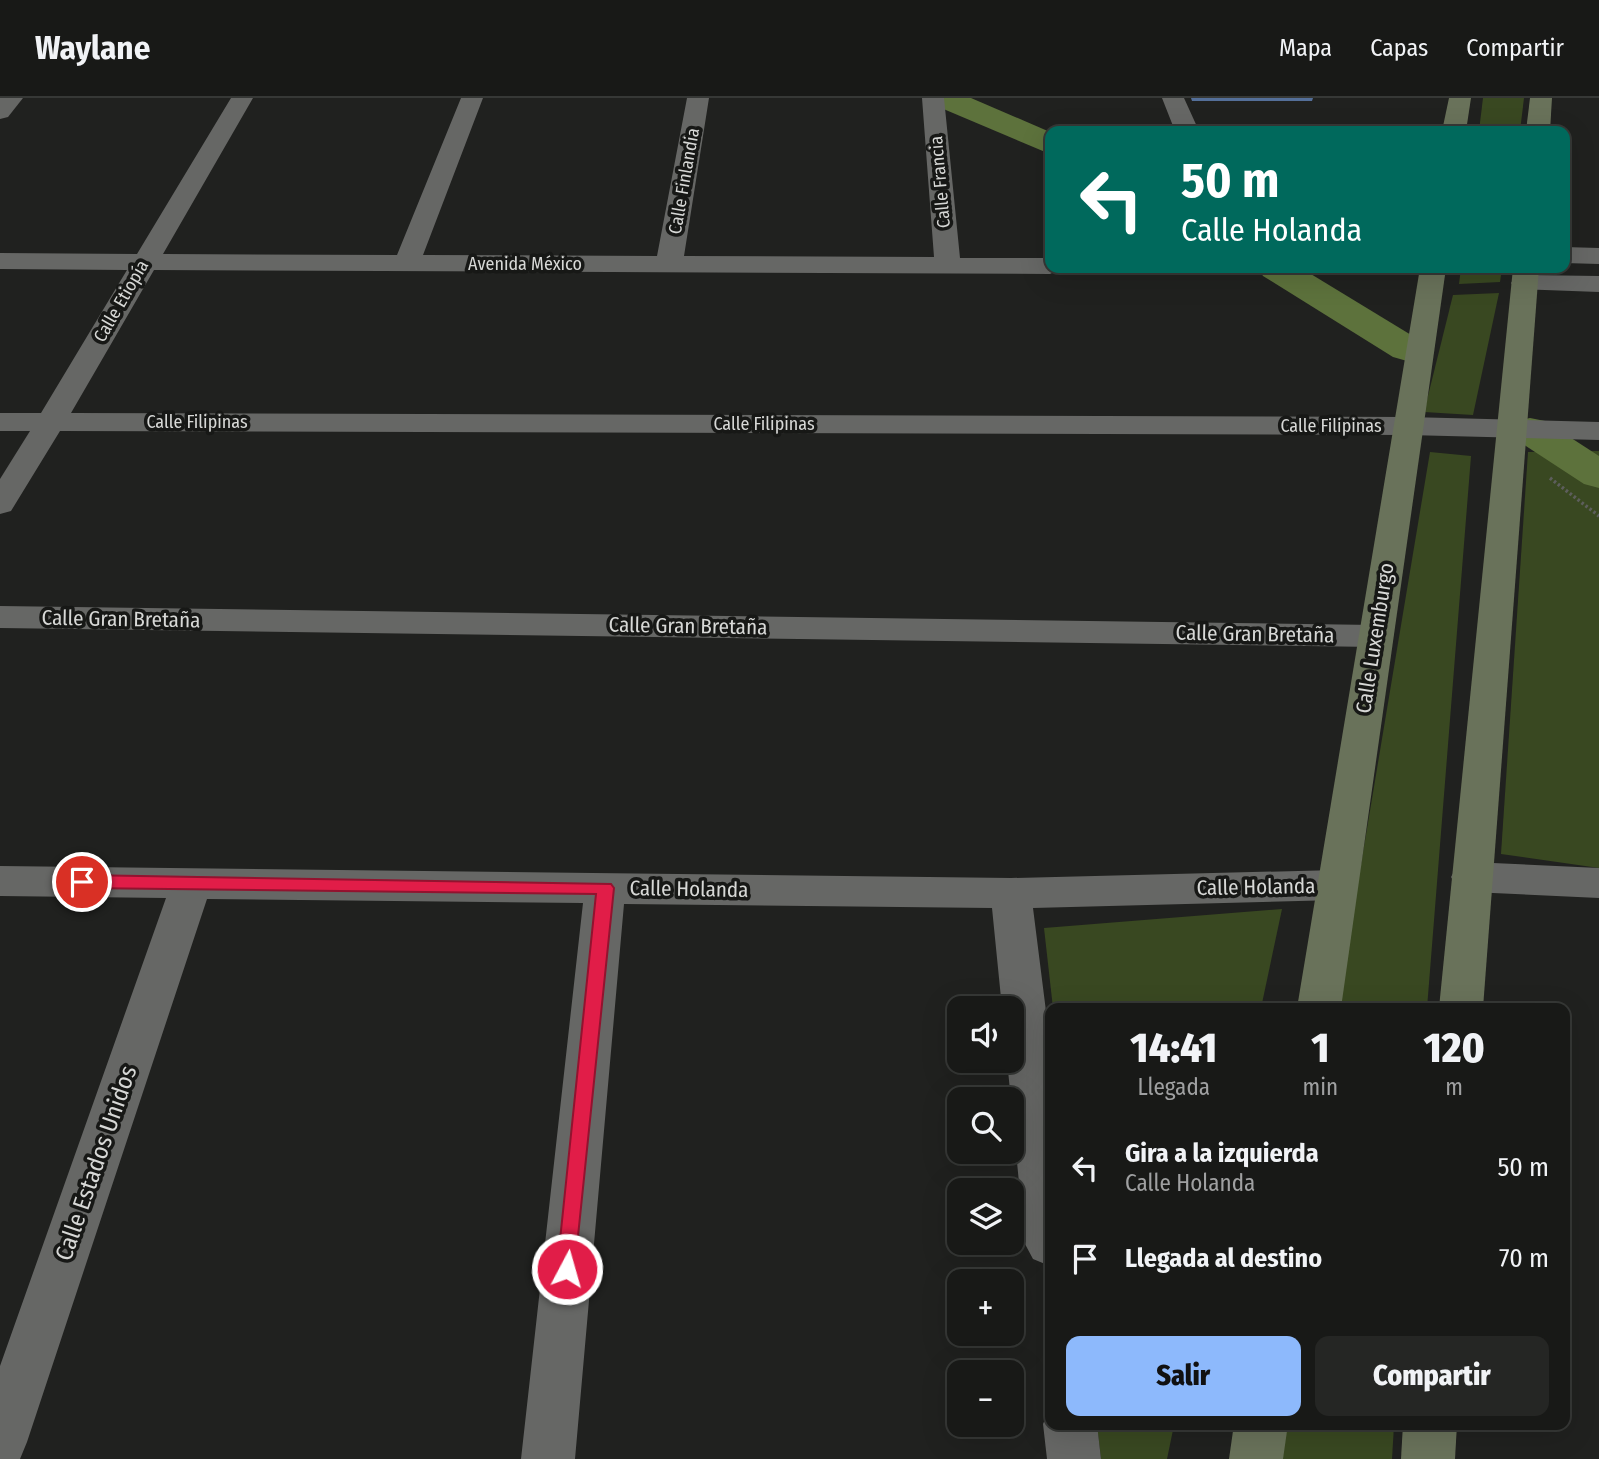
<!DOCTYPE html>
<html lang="es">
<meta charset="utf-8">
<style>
:root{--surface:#181917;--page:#252624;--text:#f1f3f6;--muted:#9fa0a1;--line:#363836;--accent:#8db9fc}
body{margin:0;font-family:"Fira Sans Condensed",sans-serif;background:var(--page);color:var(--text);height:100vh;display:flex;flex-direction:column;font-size:26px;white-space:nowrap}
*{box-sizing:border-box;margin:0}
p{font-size:23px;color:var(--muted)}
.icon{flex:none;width:38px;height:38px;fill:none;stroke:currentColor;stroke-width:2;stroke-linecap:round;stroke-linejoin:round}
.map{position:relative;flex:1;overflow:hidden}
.details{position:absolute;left:1045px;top:905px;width:525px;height:427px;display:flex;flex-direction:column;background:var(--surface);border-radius:14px;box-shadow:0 7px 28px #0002,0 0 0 2px var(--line)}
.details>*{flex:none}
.top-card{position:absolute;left:1045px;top:28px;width:525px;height:147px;border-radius:14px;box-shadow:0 7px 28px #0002,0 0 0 2px var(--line);background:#00695c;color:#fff;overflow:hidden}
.fabs{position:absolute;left:947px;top:898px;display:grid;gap:14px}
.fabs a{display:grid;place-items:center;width:77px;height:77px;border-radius:14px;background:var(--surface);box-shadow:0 7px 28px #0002,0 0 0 2px var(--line);font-size:35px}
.pin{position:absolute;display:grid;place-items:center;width:60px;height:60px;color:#fff;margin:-30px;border:4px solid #fff;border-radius:50%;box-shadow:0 2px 7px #0007}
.me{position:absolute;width:77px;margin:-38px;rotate:6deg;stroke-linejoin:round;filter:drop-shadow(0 0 5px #0008)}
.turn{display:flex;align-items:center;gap:24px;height:147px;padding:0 21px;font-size:32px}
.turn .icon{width:91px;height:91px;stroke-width:2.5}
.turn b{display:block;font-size:49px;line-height:60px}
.eta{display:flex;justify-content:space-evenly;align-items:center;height:119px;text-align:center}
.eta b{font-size:42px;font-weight:800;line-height:49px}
.button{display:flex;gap:14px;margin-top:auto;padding:14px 21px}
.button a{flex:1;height:80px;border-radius:14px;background:var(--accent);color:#111;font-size:28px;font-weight:800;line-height:80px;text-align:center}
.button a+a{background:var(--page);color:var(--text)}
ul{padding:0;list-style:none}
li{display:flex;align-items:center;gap:21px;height:91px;padding:0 21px}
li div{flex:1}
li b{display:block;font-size:26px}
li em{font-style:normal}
header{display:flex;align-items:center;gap:42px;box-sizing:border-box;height:98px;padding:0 35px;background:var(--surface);border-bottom:2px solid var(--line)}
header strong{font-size:33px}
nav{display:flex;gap:38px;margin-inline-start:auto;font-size:24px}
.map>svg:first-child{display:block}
</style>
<header>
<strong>Waylane</strong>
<nav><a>Mapa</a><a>Capas</a><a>Compartir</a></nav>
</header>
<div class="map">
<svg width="1599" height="1361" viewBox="0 0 1599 1361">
<rect width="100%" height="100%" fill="#20211f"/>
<g fill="#394821">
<polygon points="1483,0 1524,0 1520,33 1479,33"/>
<polygon points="1461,170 1502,170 1500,184 1459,186"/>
<polygon points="1499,195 1473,317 1424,314 1453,197"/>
<polygon points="1599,353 1599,770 1501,756 1528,354"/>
<polygon points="1430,354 1471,358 1427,910 1337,910"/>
<polygon points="1282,811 1261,910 1053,910 1044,830"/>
<polygon points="1097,1327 1174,1327 1167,1361 1101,1361"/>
<polygon points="1268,1327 1394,1327 1392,1361 1262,1361"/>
</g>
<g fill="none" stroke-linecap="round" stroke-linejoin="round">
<g fill="#5d723c" fill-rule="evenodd">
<polygon points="929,0 971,0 1050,34 1050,56 934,7"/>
<polygon points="1258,170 1301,170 1421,243 1426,251 1421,259 1407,263 1393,259 1263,178"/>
<polygon points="1530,320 1545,323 1599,358 1599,390 1584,386 1515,341 1509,332 1515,323"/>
</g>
<polyline stroke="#5d5e5c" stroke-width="3.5" stroke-dasharray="2.5 2.5" stroke-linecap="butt" points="1550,380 1599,418"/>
<g fill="#666765" fill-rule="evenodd">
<polygon points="0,0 23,0 8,19 0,21"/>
<polygon points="231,0 253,0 163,156 397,157 461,0 483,0 423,157 657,158 687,0 709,0 684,158 934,159 922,0 944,0 960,160 1050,160 1050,170 1062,170 1050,176 154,172 71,315 1408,319 1599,324 1599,342 1408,337 60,333 11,413 0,416 0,381 30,333 0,333 0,315 41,315 127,172 0,171 0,155 137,156"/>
<polygon points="1162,0 1184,0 1199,33 1175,33"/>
<polygon points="1564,149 1599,150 1599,166 1564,165"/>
<polygon points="1525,177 1599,178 1599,194 1515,191 1511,185 1515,179"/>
<polygon points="0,508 1375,527 1387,530 1393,538 1387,546 1375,549 0,530"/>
<polygon points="1471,764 1599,770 1599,800 1471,794 1457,790 1451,779 1457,768"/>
<polygon points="0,768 1011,780 1337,772 1351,776 1357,787 1351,798 1337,802 1033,810 1050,945 1050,1168 1033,1161 1025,1146 1007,962 1012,962 1012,910 1002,910 992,810 624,806 575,1361 521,1361 583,805 207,801 27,1344 20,1361 0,1361 0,1268 166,800 0,798"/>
<polygon points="1050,1310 1050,1326 1097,1326 1101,1361 1047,1361 1043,1326"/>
</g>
<g fill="#69725a" fill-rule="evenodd">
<polygon points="1449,0 1471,0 1466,33 1442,33"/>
<polygon points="1530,0 1552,0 1550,33 1526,33"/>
<polygon points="1420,170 1446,170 1341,910 1297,910"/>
<polygon points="1513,170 1539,170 1483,910 1439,910"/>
<polygon points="1234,1326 1288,1326 1283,1361 1229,1361"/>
<polygon points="1403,1326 1457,1326 1455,1361 1401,1361"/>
</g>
</g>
<polygon fill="#546f99" points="1191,0 1313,0 1312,3 1192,3"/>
<polygon fill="#e11d48" stroke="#92132f" stroke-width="2" points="82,777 611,786 614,790 574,1177 567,1180 560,1177 557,1171 596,796 82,790 74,784"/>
<g text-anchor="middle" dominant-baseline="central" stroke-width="7" stroke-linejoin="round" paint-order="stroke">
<g font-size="18" fill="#d7d8d6" stroke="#171816">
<text transform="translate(684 83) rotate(-80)">Calle Finlandia</text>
<text transform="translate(940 84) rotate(-95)">Calle Francia</text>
<text x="525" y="166">Avenida México</text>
<text transform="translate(121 203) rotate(-60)">Calle Etiopía</text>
<text x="197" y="324">Calle Filipinas</text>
<text x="764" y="326">Calle Filipinas</text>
<text x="1331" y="328">Calle Filipinas</text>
</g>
<g font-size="21" fill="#d7d8d6" stroke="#171816">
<text transform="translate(121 521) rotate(1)">Calle Gran Bretaña</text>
<text transform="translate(688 528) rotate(1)">Calle Gran Bretaña</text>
<text transform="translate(1255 536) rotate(1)">Calle Gran Bretaña</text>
<text transform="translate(1375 540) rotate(-81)">Calle Luxemburgo</text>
<text transform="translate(1256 789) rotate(-1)">Calle Holanda</text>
<text transform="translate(689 791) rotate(1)">Calle Holanda</text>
</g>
<g font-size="24" fill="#d7d8d6" stroke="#171816">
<text transform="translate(96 1065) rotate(-71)">Calle Estados Unidos</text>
</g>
</g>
</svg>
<div class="fabs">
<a><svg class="icon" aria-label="sound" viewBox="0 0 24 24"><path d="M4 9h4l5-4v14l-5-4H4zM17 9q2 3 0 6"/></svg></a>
<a><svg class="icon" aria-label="search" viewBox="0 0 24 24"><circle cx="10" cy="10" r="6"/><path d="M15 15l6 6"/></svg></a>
<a><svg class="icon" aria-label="layers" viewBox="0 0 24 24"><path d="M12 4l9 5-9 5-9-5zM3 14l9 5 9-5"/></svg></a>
<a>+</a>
<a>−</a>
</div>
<div class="pin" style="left:82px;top:784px;background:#d93025"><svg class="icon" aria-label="arrive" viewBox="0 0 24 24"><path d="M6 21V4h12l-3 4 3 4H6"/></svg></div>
<svg class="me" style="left:567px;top:1171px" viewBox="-20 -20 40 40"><circle r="17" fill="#e11d48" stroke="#fff" stroke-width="3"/><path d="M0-11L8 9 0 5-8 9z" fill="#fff"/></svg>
<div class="top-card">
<div class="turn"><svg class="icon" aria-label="left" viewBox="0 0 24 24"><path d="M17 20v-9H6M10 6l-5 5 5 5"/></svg><div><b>50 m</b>Calle Holanda</div></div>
</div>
<section class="details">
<div class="eta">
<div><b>14:41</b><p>Llegada</p></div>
<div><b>1</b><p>min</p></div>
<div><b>120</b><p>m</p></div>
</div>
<ul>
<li><svg class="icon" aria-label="left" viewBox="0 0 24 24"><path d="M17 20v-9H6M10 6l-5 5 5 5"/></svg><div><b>Gira a la izquierda</b><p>Calle Holanda</p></div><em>50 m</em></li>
<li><svg class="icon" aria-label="arrive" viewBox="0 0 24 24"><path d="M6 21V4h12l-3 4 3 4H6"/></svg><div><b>Llegada al destino</b></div><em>70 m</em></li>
</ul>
<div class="button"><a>Salir</a><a>Compartir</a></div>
</section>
</div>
